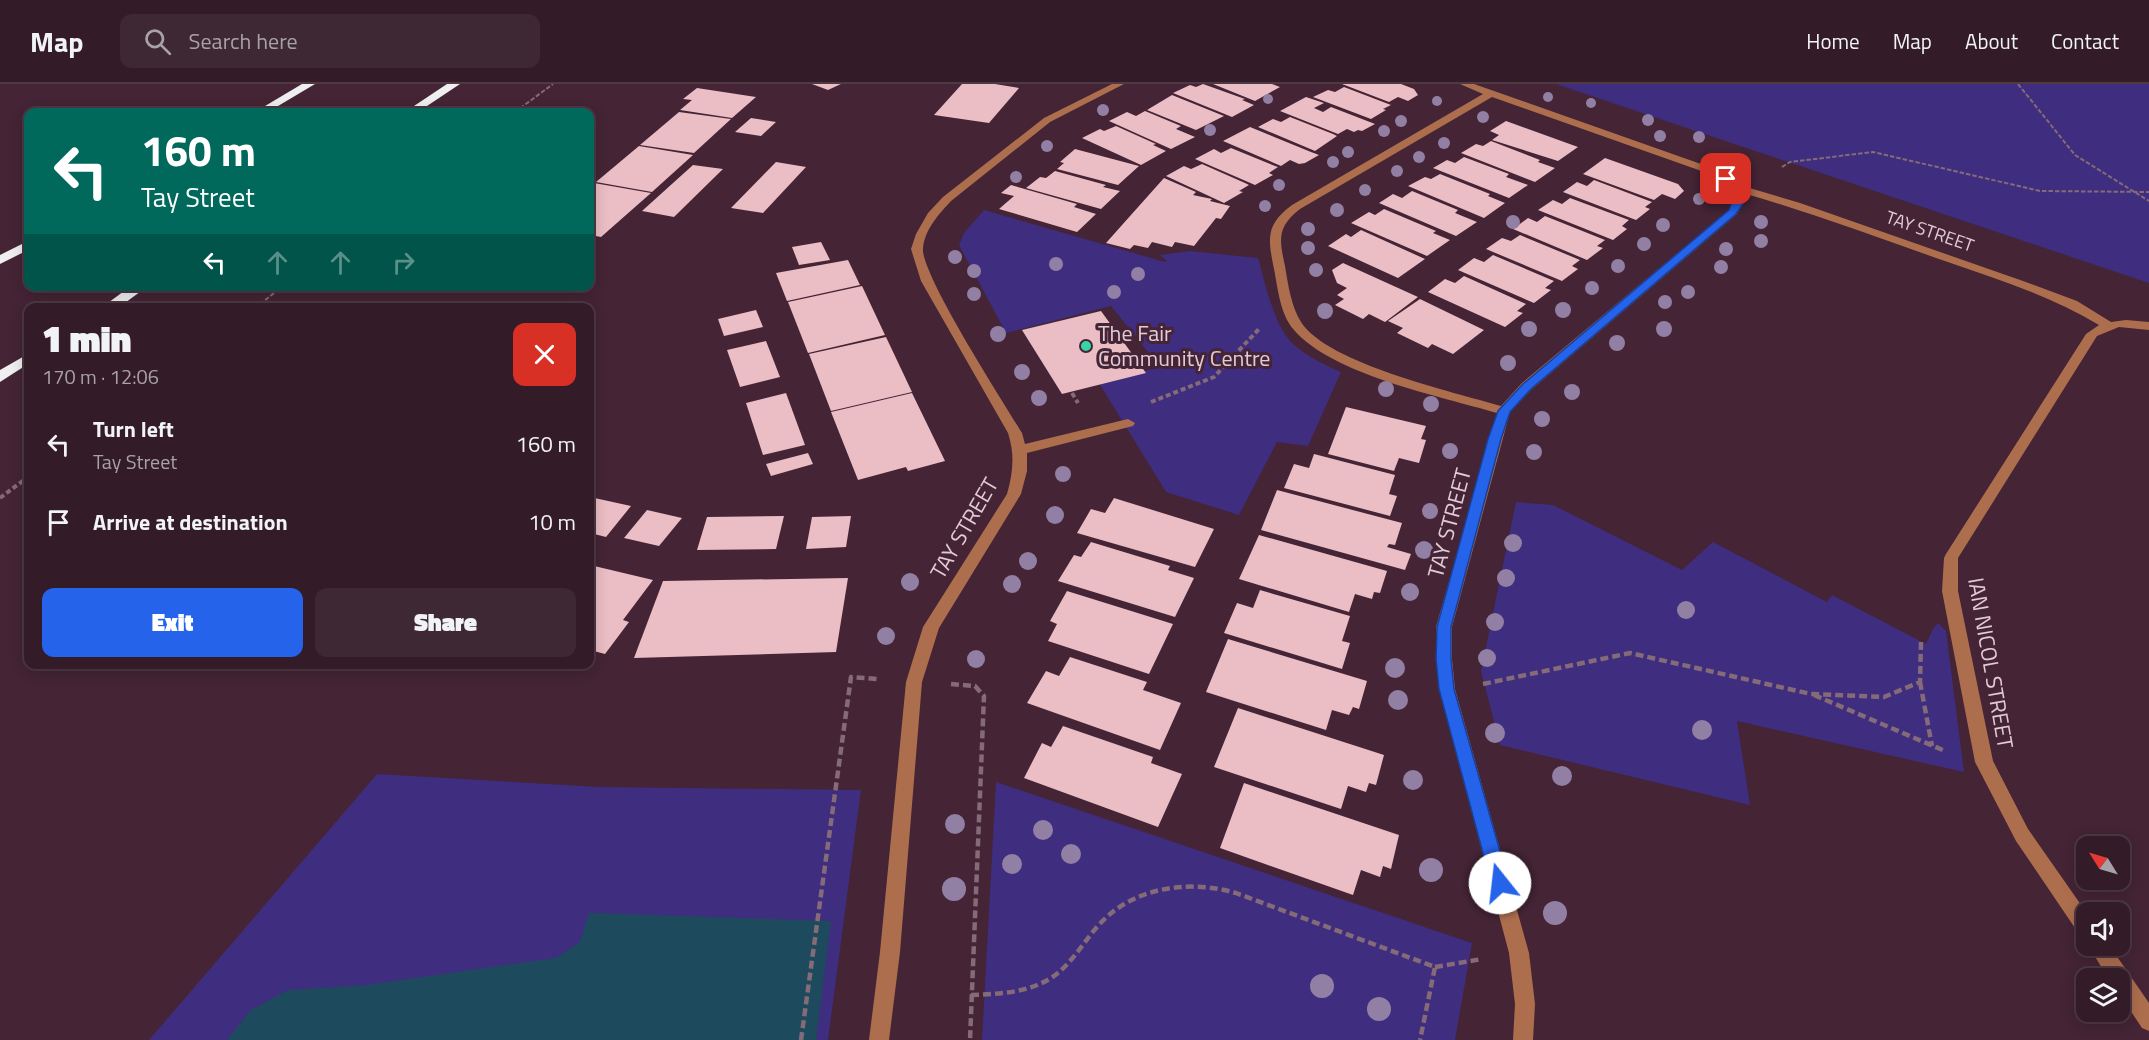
<!DOCTYPE html>
<meta charset="utf-8">
<style>
:root{--surface:#331b28;--page:#3e2834;--text:#f1f3f6;--muted:#a9a1a8;--line:#4e3945;--accent:#2563eb}
body{margin:0;font-family:"Titillium Web",sans-serif;background:var(--page);color:var(--text);height:100vh;display:flex;flex-direction:column;font-size:22px;white-space:nowrap}
*{box-sizing:border-box;margin:0}
p{font-size:20px;color:var(--muted)}
.icon{flex:none;width:33px;height:33px;fill:none;stroke:currentColor;stroke-width:2;stroke-linecap:round;stroke-linejoin:round}
.map{position:relative;flex:1;overflow:hidden}
.side{position:absolute;left:24px;top:219px;width:570px;height:366px;display:flex;flex-direction:column;background:var(--surface);border-radius:12px;box-shadow:0 3px 15px #0003,0 0 0 2px var(--line)}
.side>*{flex:none}
.top-card{position:absolute;left:24px;top:24px;width:570px;height:183px;border-radius:12px;box-shadow:0 3px 15px #0003,0 0 0 2px var(--line);background:#00695c;color:#fff;overflow:hidden}
.needle{width:39px;rotate:307deg}
.tools{position:absolute;left:2076px;top:752px;display:grid;gap:12px}
.tools a{display:grid;place-items:center;width:54px;height:54px;border-radius:12px;background:var(--surface);box-shadow:0 3px 15px #0003,0 0 0 2px var(--line);font-size:30px}
.pin{position:absolute;display:grid;place-items:center;width:51px;height:51px;color:#fff;margin:-26px;border-radius:12px;box-shadow:0 3px 9px #0006}
.me{position:absolute;width:66px;margin:-33px;rotate:344deg;stroke-linejoin:round;filter:drop-shadow(0 0 4px #0008)}
.turn{display:flex;align-items:center;gap:21px;height:126px;padding:0 18px;font-size:27px}
.turn .icon{width:78px;height:78px;stroke-width:2.5}
.turn b{display:block;font-size:42px;line-height:51px}
.lanes{display:flex;align-items:center;height:57px;padding:0 18px;background:#0003;justify-content:center;gap:30px;direction:ltr}
.lanes .off{opacity:.35}
.round{display:grid;place-items:center;flex:none;width:63px;height:63px;border-radius:12px;background:var(--page)}
.headline{display:flex;align-items:center;justify-content:space-between;height:102px;padding:0 18px}
h1{font-size:36px;font-weight:800;line-height:45px}
.primary-button{display:flex;gap:12px;margin-top:auto;padding:12px 18px}
.primary-button a{flex:1;height:69px;border-radius:12px;background:var(--accent);color:#fff;font-size:24px;font-weight:800;line-height:69px;text-align:center}
.primary-button a+a{background:var(--page);color:var(--text)}
ul{padding:0;list-style:none}
li{display:flex;align-items:center;gap:18px;height:78px;padding:0 18px}
li div{flex:1}
li b{display:block;font-size:22px}
li em{font-style:normal}
header{display:flex;align-items:center;gap:36px;box-sizing:border-box;height:84px;padding:0 30px;background:var(--surface);border-bottom:2px solid var(--line)}
header strong{font-size:28px}
nav{display:flex;gap:33px;margin-inline-start:auto;font-size:21px}
.search{width:420px;height:54px;background:var(--page);display:flex;align-items:center;gap:15px;box-sizing:border-box;padding:0 21px;border-radius:12px;color:var(--muted);font-size:22px}
.map>svg:first-child{display:block}
</style>
<header>
<strong>Map</strong>
<div class="search"><svg class="icon" aria-label="search" viewBox="0 0 24 24"><circle cx="10" cy="10" r="6"/><path d="M15 15l6 6"/></svg>Search here</div>
<nav><a>Home</a><a>Map</a><a>About</a><a>Contact</a></nav>
</header>
<div class="map">
<svg width="2149" height="956" viewBox="0 0 2149 956">
<rect width="100%" height="100%" fill="#442435"/>
<g fill="#3f2d7f">
<polygon points="1556,0 2149,0 2149,199"/>
<path d="M984,126L1165,178L1167,177L1160,171L1190,167L1258,174C1265,198 1272,233 1287,253C1299,269 1323,280 1341,288L1308,362L1277,358L1239,431L1166,408L1099,299L1160,283L1111,222L1006,249L959,161L964,149Z"/>
<polygon points="1516,418 1553,421 1682,486 1713,458 1827,518 1832,511 1926,560 1933,545 1938,539 1946,547 1964,688 1737,637 1750,721 1500,661 1481,587"/>
<polygon points="377,690 600,703 861,706 828,956 149,956"/>
<polygon points="996,698 1472,859 1455,956 982,956"/>
</g>
<polygon fill="#1d4b5d" points="589,829 831,837 816,956 227,956 251,926 288,906 367,901 556,874 580,858"/>
<g fill="#ebbdc4">
<polygon points="812,0 841,0 828,6"/>
<polygon points="962,0 995,0 1019,4 989,39 934,31"/>
<polygon points="1203,0 1245,15 1242,16 1254,21 1232,33 1173,9 1190,1 1196,3"/>
<polygon points="1213,0 1272,0 1280,3 1255,17"/>
<polygon points="1342,0 1401,0 1414,5 1418,11 1408,17 1398,13 1389,18"/>
<polygon points="1344,3 1391,21 1383,25 1386,26 1371,35 1313,13 1328,6 1335,8"/>
<polygon points="697,4 756,13 732,34 680,26 692,16 683,15"/>
<polygon points="1172,11 1224,32 1196,46 1147,26"/>
<polygon points="1306,13 1324,19 1314,24 1323,28 1331,23 1375,40 1362,47 1358,46 1354,48 1347,45 1338,50 1280,27"/>
<polygon points="1145,27 1181,42 1176,45 1195,53 1171,65 1109,37 1127,28 1136,32"/>
<polygon points="679,28 731,35 694,69 640,61"/>
<polygon points="1290,33 1333,50 1337,52 1315,67 1258,43 1273,35 1281,38"/>
<polygon points="751,34 776,38 761,52 735,48"/>
<polygon points="1506,37 1578,63 1558,77 1492,56 1499,51 1490,47"/>
<polygon points="1116,42 1156,60 1153,61 1166,67 1141,81 1082,54 1100,45 1104,47"/>
<polygon points="1250,43 1311,68 1319,71 1305,79 1299,80 1290,76 1281,82 1223,57"/>
<polygon points="1491,57 1540,76 1538,78 1555,84 1535,98 1461,69 1476,60 1483,62"/>
<polygon points="639,62 693,71 652,108 596,98"/>
<polygon points="1231,64 1275,82 1278,83 1269,89 1273,91 1255,101 1195,75 1214,65 1221,69"/>
<polygon points="1075,65 1139,82 1118,101 1057,85 1064,79 1060,78"/>
<polygon points="1464,73 1509,90 1506,93 1528,101 1509,114 1433,84 1447,76 1455,79"/>
<polygon points="1605,74 1678,100 1684,107 1675,115 1662,110 1654,116 1583,90"/>
<polygon points="776,78 806,83 763,129 731,124"/>
<polygon points="1202,80 1245,99 1249,101 1239,107 1243,108 1224,119 1166,92 1184,82 1191,85"/>
<polygon points="693,81 723,85 674,133 642,127"/>
<polygon points="1055,87 1106,101 1103,103 1120,107 1101,125 1026,104 1040,93 1046,94"/>
<polygon points="1440,90 1490,110 1488,112 1505,119 1484,134 1408,102 1425,93 1431,95"/>
<polygon points="1164,94 1196,108 1193,111 1212,115 1210,117 1230,122 1221,135 1216,134 1194,162 1175,158 1172,163 1152,158 1148,164 1134,161 1130,165 1106,159"/>
<polygon points="1594,96 1652,118 1645,123 1650,125 1636,136 1563,108 1577,98 1587,102"/>
<polygon points="594,99 651,109 601,153 590,151 590,103"/>
<polygon points="1011,101 1077,120 1074,123 1096,130 1077,148 999,125 1014,112 1001,109"/>
<polygon points="1412,107 1458,126 1455,129 1477,138 1456,152 1379,119 1393,110 1402,114"/>
<polygon points="1570,114 1629,136 1622,142 1627,145 1613,156 1538,126 1553,116 1562,120"/>
<polygon points="1384,125 1436,147 1433,149 1450,156 1427,172 1351,139 1369,128 1375,131"/>
<polygon points="1545,132 1605,156 1597,162 1603,164 1587,176 1513,145 1528,134 1537,138"/>
<polygon points="1361,146 1425,175 1398,194 1328,162 1346,150 1351,153"/>
<polygon points="1520,151 1580,176 1572,182 1578,185 1562,197 1486,165 1502,154 1511,157"/>
<polygon points="821,158 830,176 799,181 792,163"/>
<polygon points="1493,171 1554,197 1545,204 1551,206 1534,219 1458,186 1474,174 1484,178"/>
<polygon points="848,176 860,201 787,217 776,189"/>
<polygon points="1343,179 1418,213 1385,238 1369,230 1363,235 1335,221 1344,215 1337,211 1347,204 1337,199 1332,186"/>
<polygon points="1464,192 1526,220 1517,227 1523,229 1505,243 1428,208 1445,195 1455,199"/>
<polygon points="862,202 885,251 808,269 788,218"/>
<polygon points="1420,215 1484,246 1453,270 1432,260 1428,264 1397,249 1403,244 1388,237"/>
<polygon points="465,218 510,222 510,224 460,224"/>
<polygon points="756,226 763,243 724,252 718,235"/>
<polygon points="1101,227 1146,289 1062,310 1022,246"/>
<polygon points="886,253 912,308 831,327 809,270"/>
<polygon points="766,257 780,293 740,303 727,266"/>
<polygon points="786,309 805,361 763,371 746,319"/>
<polygon points="912,309 945,377 908,387 906,383 858,396 831,328"/>
<polygon points="1346,323 1426,342 1421,355 1426,356 1419,379 1399,374 1394,387 1328,370"/>
<polygon points="808,369 813,380 771,392 766,380"/>
<polygon points="1314,370 1395,391 1389,410 1397,412 1390,432 1284,404 1294,380 1309,384"/>
<polygon points="1277,406 1402,439 1395,461 1389,460 1387,463 1411,470 1405,486 1261,446"/>
<polygon points="590,413 631,422 606,453 590,449"/>
<polygon points="1114,414 1214,445 1195,483 1077,449 1091,425 1105,429"/>
<polygon points="647,426 682,434 659,462 624,454"/>
<polygon points="784,432 776,465 697,466 707,433"/>
<polygon points="851,432 846,463 806,465 812,433"/>
<polygon points="1259,451 1387,487 1380,509 1374,508 1372,515 1355,510 1349,528 1239,495"/>
<polygon points="1091,458 1170,482 1168,486 1194,494 1175,533 1058,497 1074,471 1081,473"/>
<polygon points="590,481 653,496 623,536 629,538 605,570 590,566"/>
<polygon points="848,494 836,568 634,574 663,497"/>
<polygon points="1260,506 1350,532 1342,557 1350,559 1342,585 1224,549 1237,519 1253,524"/>
<polygon points="1067,507 1173,540 1149,590 1048,557 1057,540 1050,537"/>
<polygon points="1228,555 1367,597 1359,625 1353,623 1349,631 1332,626 1326,646 1206,608"/>
<polygon points="1070,573 1147,598 1143,606 1181,619 1160,666 1027,619 1046,587 1059,592"/>
<polygon points="1238,624 1384,671 1376,701 1369,699 1366,708 1348,702 1341,725 1214,683"/>
<polygon points="1063,642 1153,673 1151,679 1182,690 1158,743 1024,694 1042,659 1051,663"/>
<polygon points="1244,699 1399,751 1391,785 1383,782 1380,793 1361,786 1353,811 1220,764"/>
</g>
<g fill="none" stroke-linecap="round" stroke-linejoin="round">
<g stroke="#856a78" stroke-width="2" stroke-dasharray="4.5 2" stroke-linecap="butt">
<polyline points="2018,0 2075,71 2149,117"/>
<polyline points="515,28 553,0"/>
<polyline points="1782,83 1790,78 1873,68 2040,107 2149,108"/>
<polyline points="255,224 283,202"/>
</g>
<g stroke="#856a78" stroke-width="4" stroke-dasharray="5 3" stroke-linecap="butt">
<polyline points="1072,309 1078,319"/>
<polyline points="1151,318 1214,293 1259,245"/>
<polyline points="0,414 28,393"/>
</g>
<g stroke="#856a78" stroke-width="4.5" stroke-dasharray="8 4" stroke-linecap="butt">
<polyline points="1920,598 1932,662"/>
<polyline points="951,600 975,602 984,612 970,956"/>
<polyline points="1483,600 1630,569 1811,610 1884,613 1920,598 1921,558"/>
<polyline points="1814,611 1945,667"/>
<polyline points="1435,883 1482,875"/>
<path d="M971,911C999,910 1027,909 1051,894C1071,881 1082,860 1097,843C1131,803 1188,795 1236,809L1435,883L1420,956"/>
<polyline points="801,956 851,593 877,595"/>
</g>
<g fill="#ad6e4d" fill-rule="evenodd">
<path d="M1112,0H1124L1050,38L951,117C939,130 925,145 923,164C920,189 1004,319 1022,349L1025,360L1128,335L1135,339L1133,342L1027,369V387L1021,410L939,544L922,598L900,868L889,956H869L880,868L906,598L923,543L1007,410C1013,388 1015,371 1008,349L921,197L911,165L916,150L928,129L943,113L1044,34Z"/>
<path d="M1460,0H1474L1494,7L1715,85L1730,93L1736,100L1800,119L2023,197L2077,217L2111,238L2126,236L2149,238V246L2119,243L2097,252L1958,474V507L1993,677L2028,745L2086,828V853L2079,850L2016,757L1975,678L1942,507L1944,474L1946,470L2086,250L2099,241C2049,211 1994,194 1939,175C1874,152 1809,128 1743,109V120L1737,130L1532,305L1510,328L1452,543V575L1455,605L1529,869L1535,920L1533,956H1513L1515,920L1509,869L1439,605L1436,543L1497,329C1440,312 1333,291 1294,246C1280,230 1278,205 1274,185C1268,155 1265,141 1292,121L1483,10ZM1492,13L1707,89L1722,97L1734,111L1729,126L1522,299L1501,322C1454,308 1328,280 1301,238C1291,222 1288,200 1285,182C1279,155 1277,143 1300,125Z"/>
<polygon points="2088,861 2109,861 2149,919 2149,947 2142,944 2120,911 2120,894 2108,894"/>
</g>
<g fill="#efefef" fill-rule="evenodd">
<polygon points="302,0 315,0 268,28 255,28"/>
<polygon points="447,0 460,0 418,28 405,28"/>
<polygon points="28,157 28,166 0,180 0,171"/>
<polygon points="131,202 148,202 118,224 101,224"/>
<polygon points="28,270 28,280 0,298 0,286"/>
</g>
</g>
<g fill="#9180a4">
<circle cx="1548" cy="13" r="5"/>
<circle cx="1268" cy="15" r="5"/>
<circle cx="1437" cy="17" r="5"/>
<circle cx="1591" cy="19" r="5"/>
<circle cx="1103" cy="26" r="6"/>
<circle cx="1483" cy="33" r="6"/>
<circle cx="1648" cy="36" r="6"/>
<circle cx="1401" cy="37" r="6"/>
<circle cx="1210" cy="46" r="6"/>
<circle cx="1384" cy="47" r="6"/>
<circle cx="1660" cy="52" r="6"/>
<circle cx="1699" cy="53" r="6"/>
<circle cx="1444" cy="59" r="6"/>
<circle cx="1047" cy="62" r="6"/>
<circle cx="1348" cy="68" r="6"/>
<circle cx="1419" cy="73" r="6"/>
<circle cx="1733" cy="77" r="6"/>
<circle cx="1333" cy="78" r="6"/>
<circle cx="1397" cy="87" r="6"/>
<circle cx="1016" cy="93" r="6"/>
<circle cx="1279" cy="101" r="6"/>
<circle cx="1365" cy="106" r="6"/>
<circle cx="1699" cy="115" r="6"/>
<circle cx="1265" cy="122" r="6"/>
<circle cx="1337" cy="126" r="7"/>
<circle cx="1513" cy="138" r="7"/>
<circle cx="1761" cy="138" r="7"/>
<circle cx="1663" cy="141" r="7"/>
<circle cx="1308" cy="145" r="7"/>
<circle cx="1761" cy="157" r="7"/>
<circle cx="1644" cy="160" r="7"/>
<circle cx="1308" cy="164" r="7"/>
<circle cx="1726" cy="165" r="7"/>
<circle cx="955" cy="173" r="7"/>
<circle cx="1056" cy="180" r="7"/>
<circle cx="1618" cy="182" r="7"/>
<circle cx="1721" cy="183" r="7"/>
<circle cx="1316" cy="186" r="7"/>
<circle cx="974" cy="187" r="7"/>
<circle cx="1138" cy="190" r="7"/>
<circle cx="1592" cy="204" r="7"/>
<circle cx="1114" cy="208" r="7"/>
<circle cx="1688" cy="208" r="7"/>
<circle cx="974" cy="210" r="7"/>
<circle cx="1665" cy="218" r="7"/>
<circle cx="1563" cy="226" r="8"/>
<circle cx="1325" cy="227" r="8"/>
<circle cx="1529" cy="245" r="8"/>
<circle cx="1664" cy="245" r="8"/>
<circle cx="998" cy="250" r="8"/>
<circle cx="1617" cy="259" r="8"/>
<circle cx="1508" cy="279" r="8"/>
<circle cx="1022" cy="288" r="8"/>
<circle cx="1386" cy="305" r="8"/>
<circle cx="1572" cy="308" r="8"/>
<circle cx="1039" cy="314" r="8"/>
<circle cx="1431" cy="320" r="8"/>
<circle cx="1542" cy="335" r="8"/>
<circle cx="1450" cy="367" r="8"/>
<circle cx="1534" cy="368" r="8"/>
<circle cx="1063" cy="390" r="8"/>
<circle cx="1430" cy="427" r="8"/>
<circle cx="1055" cy="431" r="9"/>
<circle cx="1513" cy="459" r="9"/>
<circle cx="1424" cy="466" r="9"/>
<circle cx="1028" cy="477" r="9"/>
<circle cx="1506" cy="494" r="9"/>
<circle cx="910" cy="498" r="9"/>
<circle cx="1012" cy="500" r="9"/>
<circle cx="1410" cy="508" r="9"/>
<circle cx="1686" cy="526" r="9"/>
<circle cx="1495" cy="538" r="9"/>
<circle cx="886" cy="552" r="9"/>
<circle cx="1487" cy="574" r="9"/>
<circle cx="976" cy="575" r="9"/>
<circle cx="1395" cy="584" r="10"/>
<circle cx="1398" cy="616" r="10"/>
<circle cx="1702" cy="646" r="10"/>
<circle cx="1495" cy="649" r="10"/>
<circle cx="1562" cy="692" r="10"/>
<circle cx="1413" cy="696" r="10"/>
<circle cx="955" cy="740" r="10"/>
<circle cx="1043" cy="746" r="10"/>
<circle cx="1071" cy="770" r="10"/>
<circle cx="1012" cy="780" r="10"/>
<circle cx="1431" cy="786" r="12"/>
<circle cx="954" cy="805" r="12"/>
<circle cx="1555" cy="829" r="12"/>
<circle cx="1322" cy="902" r="12"/>
<circle cx="1379" cy="925" r="12"/>
</g>
<polygon fill="#2563eb" stroke="#184099" stroke-width="1.5" points="1722,93 1729,93 1743,111 1743,120 1736,130 1531,305 1510,328 1501,355 1451,543 1451,575 1454,605 1509,799 1506,805 1500,807 1494,805 1491,799 1439,605 1436,575 1437,543 1488,355 1498,327 1523,300 1729,126 1734,112 1721,95"/>
<circle fill="#37d4a6" stroke="#442435" stroke-width="2" cx="1086" cy="262" r="6"/>
<g text-anchor="middle" dominant-baseline="central" stroke-width="6" stroke-linejoin="round" paint-order="stroke">
<g font-size="18" fill="#e1ccd6" stroke="#442435">
<text transform="translate(1930 147) rotate(19)">TAY STREET</text>
</g>
<g font-size="22" fill="#e1ccd6" stroke="#442435" text-anchor="start">
<text x="1098" y="249">The Fair<tspan x="1098" dy="25">Community Centre</tspan></text>
</g>
<g font-size="22" fill="#e1ccd6" stroke="#442435">
<text transform="translate(1449 439) rotate(-75)">TAY STREET</text>
<text transform="translate(964 444) rotate(-60)">TAY STREET</text>
<text transform="translate(1991 579) rotate(80)">IAN NICOL STREET</text>
</g>
</g>
</svg>
<div class="tools">
<a><svg class="needle" viewBox="-14 -14 28 28"><path d="M0-13l5 13h-10z" fill="#e53935"/><path d="M0 13l5-13h-10z" fill="#a9a1a8"/></svg></a>
<a><svg class="icon" aria-label="sound" viewBox="0 0 24 24"><path d="M4 9h4l5-4v14l-5-4H4zM17 9q2 3 0 6"/></svg></a>
<a><svg class="icon" aria-label="layers" viewBox="0 0 24 24"><path d="M12 4l9 5-9 5-9-5zM3 14l9 5 9-5"/></svg></a>
</div>
<div class="pin" style="left:1726px;top:95px;background:#d93025"><svg class="icon" aria-label="arrive" viewBox="0 0 24 24"><path d="M6 21V4h12l-3 4 3 4H6"/></svg></div>
<svg class="me" style="left:1500px;top:799px" viewBox="-20 -20 40 40"><circle r="19" fill="#fff"/><path d="M0-13L10 11 0 6-10 11z" fill="#2563eb"/></svg>
<div class="top-card">
<div class="turn"><svg class="icon" aria-label="left" viewBox="0 0 24 24"><path d="M17 20v-9H6M10 6l-5 5 5 5"/></svg><div><b>160 m</b>Tay Street</div></div>
<div class="lanes"><svg class="icon" aria-label="left" viewBox="0 0 24 24"><path d="M17 20v-9H6M10 6l-5 5 5 5"/></svg><svg class="icon off" aria-label="ahead" viewBox="0 0 24 24"><path d="M12 20V5M6 11l6-6 6 6"/></svg><svg class="icon off" aria-label="ahead" viewBox="0 0 24 24"><path d="M12 20V5M6 11l6-6 6 6"/></svg><svg class="icon off" aria-label="right" viewBox="0 0 24 24"><path d="M7 20v-9h11M14 6l5 5-5 5"/></svg></div>
</div>
<section class="side">
<div class="headline"><div><h1>1 min</h1><p>170 m · 12:06</p></div><a class="round" style="background:#d93025;color:#fff"><svg class="icon" aria-label="close" viewBox="0 0 24 24"><path d="M6 6l12 12M18 6L6 18"/></svg></a></div>
<ul>
<li><svg class="icon" aria-label="left" viewBox="0 0 24 24"><path d="M17 20v-9H6M10 6l-5 5 5 5"/></svg><div><b>Turn left</b><p>Tay Street</p></div><em>160 m</em></li>
<li><svg class="icon" aria-label="arrive" viewBox="0 0 24 24"><path d="M6 21V4h12l-3 4 3 4H6"/></svg><div><b>Arrive at destination</b></div><em>10 m</em></li>
</ul>
<div class="primary-button"><a>Exit</a><a>Share</a></div>
</section>
</div>
